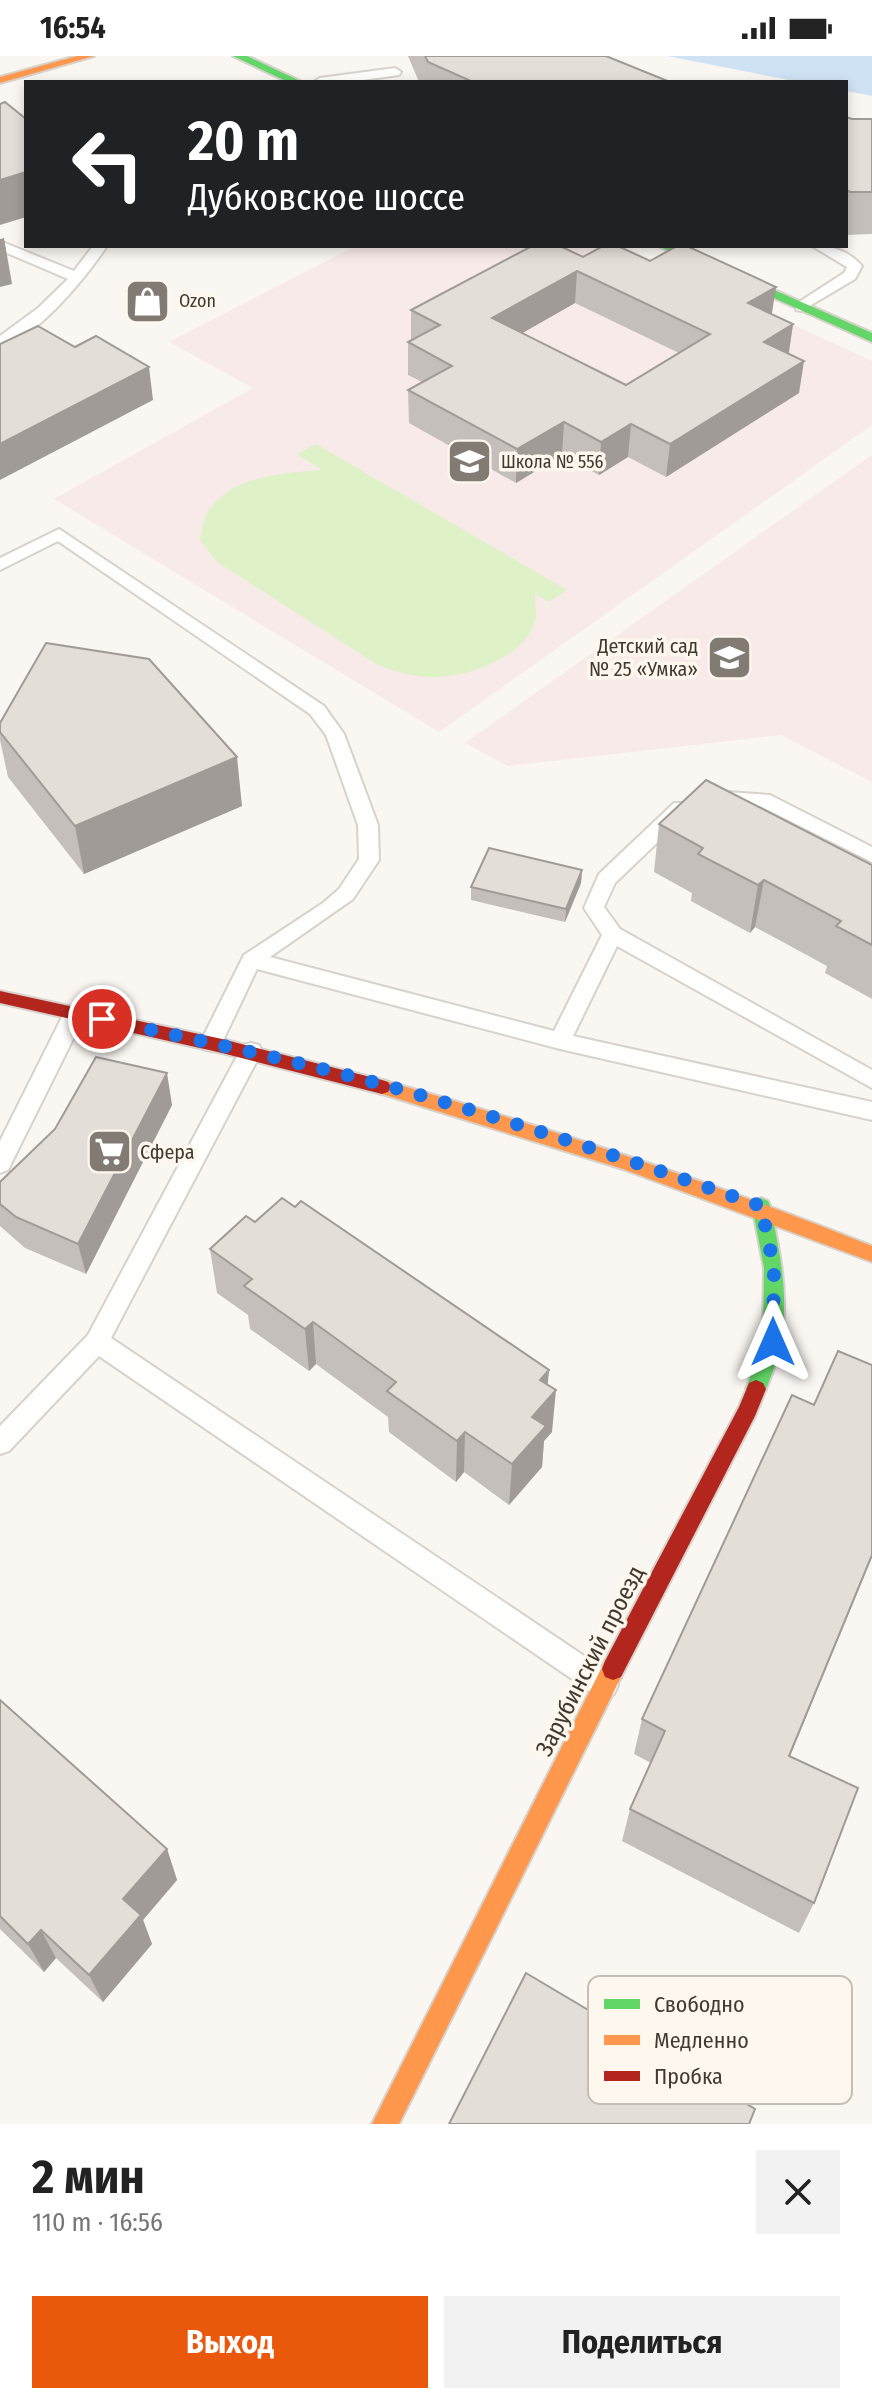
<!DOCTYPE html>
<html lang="ru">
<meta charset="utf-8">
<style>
:root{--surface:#fff;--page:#f2f2f2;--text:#222;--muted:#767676;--accent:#ea580c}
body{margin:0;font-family:"Fira Sans Condensed",sans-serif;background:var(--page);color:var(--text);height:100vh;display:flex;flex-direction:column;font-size:30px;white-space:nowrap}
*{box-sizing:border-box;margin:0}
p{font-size:26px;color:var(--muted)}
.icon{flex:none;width:44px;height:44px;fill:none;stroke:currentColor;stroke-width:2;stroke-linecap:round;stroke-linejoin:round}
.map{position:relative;height:2068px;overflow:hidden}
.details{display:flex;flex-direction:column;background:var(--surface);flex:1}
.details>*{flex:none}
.banner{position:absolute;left:24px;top:24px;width:824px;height:168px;border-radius:0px;box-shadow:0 4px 12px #0003;background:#202124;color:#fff;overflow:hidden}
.pin{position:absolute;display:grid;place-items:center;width:68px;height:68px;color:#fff;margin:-34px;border:4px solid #fff;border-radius:50%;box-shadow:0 2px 8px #0007}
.me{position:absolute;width:88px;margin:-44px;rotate:0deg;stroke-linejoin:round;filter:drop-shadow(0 0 6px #0008)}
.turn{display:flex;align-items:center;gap:28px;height:168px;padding:0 32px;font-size:36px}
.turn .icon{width:104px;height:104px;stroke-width:2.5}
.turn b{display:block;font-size:56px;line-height:68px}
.round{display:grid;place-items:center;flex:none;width:84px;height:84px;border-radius:0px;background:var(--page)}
.overview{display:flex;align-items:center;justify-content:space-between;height:136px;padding:0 32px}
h1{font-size:48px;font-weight:700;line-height:60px}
.primary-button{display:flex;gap:16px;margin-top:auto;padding:16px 32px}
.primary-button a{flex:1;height:92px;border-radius:0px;background:var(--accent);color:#fff;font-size:32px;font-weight:700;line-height:92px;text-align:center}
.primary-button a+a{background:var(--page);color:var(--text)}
.status{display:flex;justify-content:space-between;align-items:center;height:56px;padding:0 40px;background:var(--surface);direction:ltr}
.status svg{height:22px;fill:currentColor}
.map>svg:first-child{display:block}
</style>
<div class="status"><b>16:54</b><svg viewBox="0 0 49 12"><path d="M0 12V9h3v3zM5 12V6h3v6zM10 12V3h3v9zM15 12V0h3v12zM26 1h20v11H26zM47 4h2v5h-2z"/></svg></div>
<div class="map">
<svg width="872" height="2068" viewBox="0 0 872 2068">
<rect width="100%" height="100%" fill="#faf6f2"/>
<g fill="#f8eae9">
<polygon points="356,190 622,190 872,305 872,369 439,676 54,443 253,332 169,286"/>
<polygon points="872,399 872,726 781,679 508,710 465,687"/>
</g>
<path fill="#def1c7" d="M316,388L567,534L549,546L535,538C535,544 536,551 536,557C534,598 473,619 439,621C418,622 398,617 378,609L217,506L200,484C202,475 203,462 209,454C234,419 284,417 322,414L297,398Z"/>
<polygon fill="#cfe2f3" points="667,0 872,0 872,40 846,35 846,26 799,26"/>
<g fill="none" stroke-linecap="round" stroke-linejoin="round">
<defs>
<g id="lane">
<polygon points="395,12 401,16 399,19 349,26 314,26 320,22"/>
<path d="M0,185L74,215L93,190H107C86,221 39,280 0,292V280L38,252L68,223L0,194Z"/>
<path d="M812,190C832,190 848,194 862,210L855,223L801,255L796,254V248L844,217L847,211Z"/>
<polygon points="59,473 324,650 344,678 378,769 379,804 353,843 270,901 554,975 602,879 584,852 599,818 674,747 688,747 691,752 688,757 615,827 604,851 620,873 872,1014 872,1032 617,890 573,980 872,1046 872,1064 560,993 257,913 219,993 211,995 203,993 200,987 244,899 323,847 339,833 359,803 358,769 326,679 310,658 58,485 0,514 0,502"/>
<polygon points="713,735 770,739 872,791 872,806 760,750 706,747 703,742"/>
<polygon points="75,949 83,951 86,957 8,1114 0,1117 0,1085 67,951"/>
<polygon points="251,987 259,989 262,995 111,1282 614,1620 618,1629 614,1638 604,1642 594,1638 99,1300 9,1395 0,1398 0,1370 88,1279 243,989"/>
</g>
<g id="fast">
<polygon points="233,0 247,0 302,26 288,26"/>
<polygon points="658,190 674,190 872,277 872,286"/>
<path d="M761,1142L768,1145L770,1150C785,1219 795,1273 763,1339L756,1342L749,1339L746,1333L763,1286L764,1212L752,1150L754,1145Z"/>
</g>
<g id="slow">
<polygon points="77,0 94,0 0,27 0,21"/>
<path d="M382,1024C548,1071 711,1126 872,1190V1206L623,1113L376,1036L373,1031L376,1026Z"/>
<polygon points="613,1602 621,1605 624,1613 621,1621 399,2068 372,2068 605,1605"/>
</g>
<g id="jam">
<polygon points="0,935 222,983 382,1024 388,1026 391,1031 388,1036 382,1038 222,997 0,947"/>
<polygon points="756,1324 763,1327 766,1333 755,1360 621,1621 613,1624 605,1621 602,1613 605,1605 739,1351 749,1327"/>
</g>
</defs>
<use href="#lane" stroke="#d7d2cc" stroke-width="4"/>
<use href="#fast" stroke="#d7d2cc" stroke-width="4"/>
<use href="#slow" stroke="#d7d2cc" stroke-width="4"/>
<use href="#jam" stroke="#d7d2cc" stroke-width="4"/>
<use href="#lane" fill="#fefefd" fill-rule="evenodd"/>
<use href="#fast" fill="#63d668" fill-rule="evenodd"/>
<use href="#slow" fill="#ff974d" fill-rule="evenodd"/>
<use href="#jam" fill="#b3261e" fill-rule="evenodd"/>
</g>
<g fill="#c4bfba" fill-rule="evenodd">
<polygon points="408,0 606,0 670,26 419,26"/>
<polygon points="846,61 852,63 872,63 872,178 846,179"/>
<path d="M583,201L650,205L793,268L789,297L799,337L666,421L628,401L599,419L562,399L516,427L409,367L408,334L422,326L408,319V286L411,285V254ZM575,247L679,297L626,329L522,277Z"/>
<polygon points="0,667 242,750 84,818 8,721 0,684"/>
<polygon points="659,768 872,809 872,943 825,917 827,910 755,871 750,877 691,845 692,837 654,816"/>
<polygon points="582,814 581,827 565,866 471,844 471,831"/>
<polygon points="172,1049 86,1218 25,1192 0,1170 0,1126"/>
<polygon points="295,1151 549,1314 547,1329 552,1376 544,1385 542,1411 509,1449 464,1416 456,1426 389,1376 388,1361 316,1308 309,1315 250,1273 248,1259 217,1237 210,1193 255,1166"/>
<polygon points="872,1309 872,1501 790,1700 814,1847 799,1877 622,1785 630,1753 651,1707 634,1698 642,1663 814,1349"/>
<polygon points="0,1644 167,1793 177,1824 143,1864 152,1888 103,1946 56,1902 44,1916 0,1873"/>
</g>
<g fill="#a09b97">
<polygon points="26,116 26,161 0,169 0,124"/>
<polygon points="4,182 12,228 0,231 0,183"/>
<polygon points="577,215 575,247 491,295 492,262"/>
<polygon points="776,231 771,263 748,247"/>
<polygon points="793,268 788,301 764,286"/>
<polygon points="804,305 799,337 666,421 670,388"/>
<polygon points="149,311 153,344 0,424 0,388"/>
<polygon points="564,366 562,399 516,427 517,393"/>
<polygon points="631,368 628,401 599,419 601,386"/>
<polygon points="237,701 242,750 84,818 75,770"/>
<polygon points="582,814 581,827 565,866 566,853"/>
<polygon points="764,824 755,871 750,877 758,829"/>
<polygon points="167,1017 172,1049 86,1218 78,1188"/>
<polygon points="313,1266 316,1308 309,1315 305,1273"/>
<polygon points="549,1314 546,1346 556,1334 552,1376 544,1385 542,1411 509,1449 512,1408 532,1361 540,1324"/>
<polygon points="465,1376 464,1416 456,1426 457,1385"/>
<polygon points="872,1499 872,1501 776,1733 789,1700"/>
<polygon points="167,1793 177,1824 143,1864 152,1888 103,1946 89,1919 123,1843"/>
<polygon points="41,1874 56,1902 44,1916 28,1888"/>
</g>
<g fill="#e4ded8" stroke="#a09b97" stroke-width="2" fill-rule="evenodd">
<polygon points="425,0 606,0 670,26 473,26 428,6"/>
<polygon points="5,46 26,63 26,116 0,124 0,48"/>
<polygon points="846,61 852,63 872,63 872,136 850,136 846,134"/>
<path d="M532,190H560L583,201L603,190H618L650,205L677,190H687L776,231L748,247L793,268L764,286L804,305L670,388L631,368L601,386L564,366L517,393L408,334L452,310L408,286L440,269L411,254ZM577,215L710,278L626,329L492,262Z"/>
<polygon points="38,270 75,291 96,280 149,311 0,388 0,288"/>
<polygon points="46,587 149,603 237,701 75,770 0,676 0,667"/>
<polygon points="706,724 872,809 872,889 836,870 841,865 764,824 758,829 698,798 703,792 659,768"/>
<polygon points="489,792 582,814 566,853 471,831"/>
<polygon points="96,1001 167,1017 78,1188 16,1161 0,1148 0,1126 55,1073"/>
<polygon points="282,1142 295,1151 301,1145 549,1314 540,1324 556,1334 532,1361 546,1370 512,1408 465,1376 457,1385 387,1335 396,1326 313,1266 305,1273 244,1230 252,1223 210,1193 246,1160 255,1166"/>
<polygon points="838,1295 872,1309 872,1499 789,1700 858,1732 814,1847 630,1753 665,1675 642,1663 792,1339 814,1349"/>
<polygon points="0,1644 167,1793 123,1843 141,1859 89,1919 41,1874 28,1888 0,1860"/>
<polygon points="526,1917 755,2053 749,2068 449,2068"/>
</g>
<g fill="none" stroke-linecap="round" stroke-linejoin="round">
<path stroke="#1a73e8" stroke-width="14" stroke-dasharray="0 25.2" d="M102,963C205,986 308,1007 409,1036C528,1070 644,1109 761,1150L774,1212L773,1286"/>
</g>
<defs>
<symbol id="shop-square" viewBox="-11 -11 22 22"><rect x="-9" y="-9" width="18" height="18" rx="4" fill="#817b74" stroke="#fef7ee"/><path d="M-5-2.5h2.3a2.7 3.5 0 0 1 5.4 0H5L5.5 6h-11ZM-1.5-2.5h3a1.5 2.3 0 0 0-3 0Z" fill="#fff"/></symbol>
<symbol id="school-square" viewBox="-11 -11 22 22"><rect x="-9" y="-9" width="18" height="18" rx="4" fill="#817b74" stroke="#fef7ee"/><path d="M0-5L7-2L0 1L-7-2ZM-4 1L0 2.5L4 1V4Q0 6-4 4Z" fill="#fff"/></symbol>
<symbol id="supermarket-square" viewBox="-11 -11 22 22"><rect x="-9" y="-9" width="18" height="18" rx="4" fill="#817b74" stroke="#fef7ee"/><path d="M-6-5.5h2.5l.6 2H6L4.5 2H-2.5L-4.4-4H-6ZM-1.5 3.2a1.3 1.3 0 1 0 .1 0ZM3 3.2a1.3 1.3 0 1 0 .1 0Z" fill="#fff"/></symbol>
</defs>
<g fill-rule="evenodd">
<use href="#shop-square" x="122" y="220" width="51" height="51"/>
<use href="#school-square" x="444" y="380" width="51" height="51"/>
<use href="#school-square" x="704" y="576" width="51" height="51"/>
<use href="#supermarket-square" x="84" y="1070" width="51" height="51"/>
</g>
<g text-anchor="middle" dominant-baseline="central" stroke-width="7" stroke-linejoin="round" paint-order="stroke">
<g font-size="18" fill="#403930" stroke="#fef7ee" text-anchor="start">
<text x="179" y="245">Ozon</text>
<text x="501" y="406">Школа № 556</text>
</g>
<g font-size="20" fill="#403930" stroke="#fef7ee" text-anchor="end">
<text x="698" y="590">Детский сад<tspan x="698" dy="23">№ 25 «Умка»</tspan></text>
<text x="140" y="1096" text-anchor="start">Сфера</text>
</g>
<g font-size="24" fill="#403930" stroke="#fef7ee">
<text transform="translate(590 1605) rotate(-63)">Зарубинский проезд</text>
</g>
</g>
<rect x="588" y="1920" width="264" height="128" rx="12" fill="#fef7ee" stroke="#c5beb5" stroke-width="2"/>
<rect x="604" y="1943" width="36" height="10" fill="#63d668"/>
<rect x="604" y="1979" width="36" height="10" fill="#ff974d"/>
<rect x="604" y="2015" width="36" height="10" fill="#b3261e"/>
<g font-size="22" fill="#403930">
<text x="654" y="1956">Свободно</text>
<text x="654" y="1992">Медленно</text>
<text x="654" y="2028">Пробка</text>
</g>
</svg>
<div class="pin" style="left:102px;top:963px;background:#d93025"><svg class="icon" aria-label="arrive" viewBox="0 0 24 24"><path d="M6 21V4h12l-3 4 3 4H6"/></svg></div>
<svg class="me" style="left:773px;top:1286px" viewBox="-20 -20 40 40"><path d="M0-17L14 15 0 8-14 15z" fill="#1a73e8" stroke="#fff" stroke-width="4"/></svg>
<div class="banner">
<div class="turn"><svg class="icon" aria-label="left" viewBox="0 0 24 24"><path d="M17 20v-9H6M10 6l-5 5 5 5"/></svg><div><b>20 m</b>Дубковское шоссе</div></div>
</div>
</div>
<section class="details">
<div class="overview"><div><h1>2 мин</h1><p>110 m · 16:56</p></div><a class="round"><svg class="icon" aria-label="close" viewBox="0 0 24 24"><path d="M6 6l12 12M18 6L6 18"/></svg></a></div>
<div class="primary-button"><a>Выход</a><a>Поделиться</a></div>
</section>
